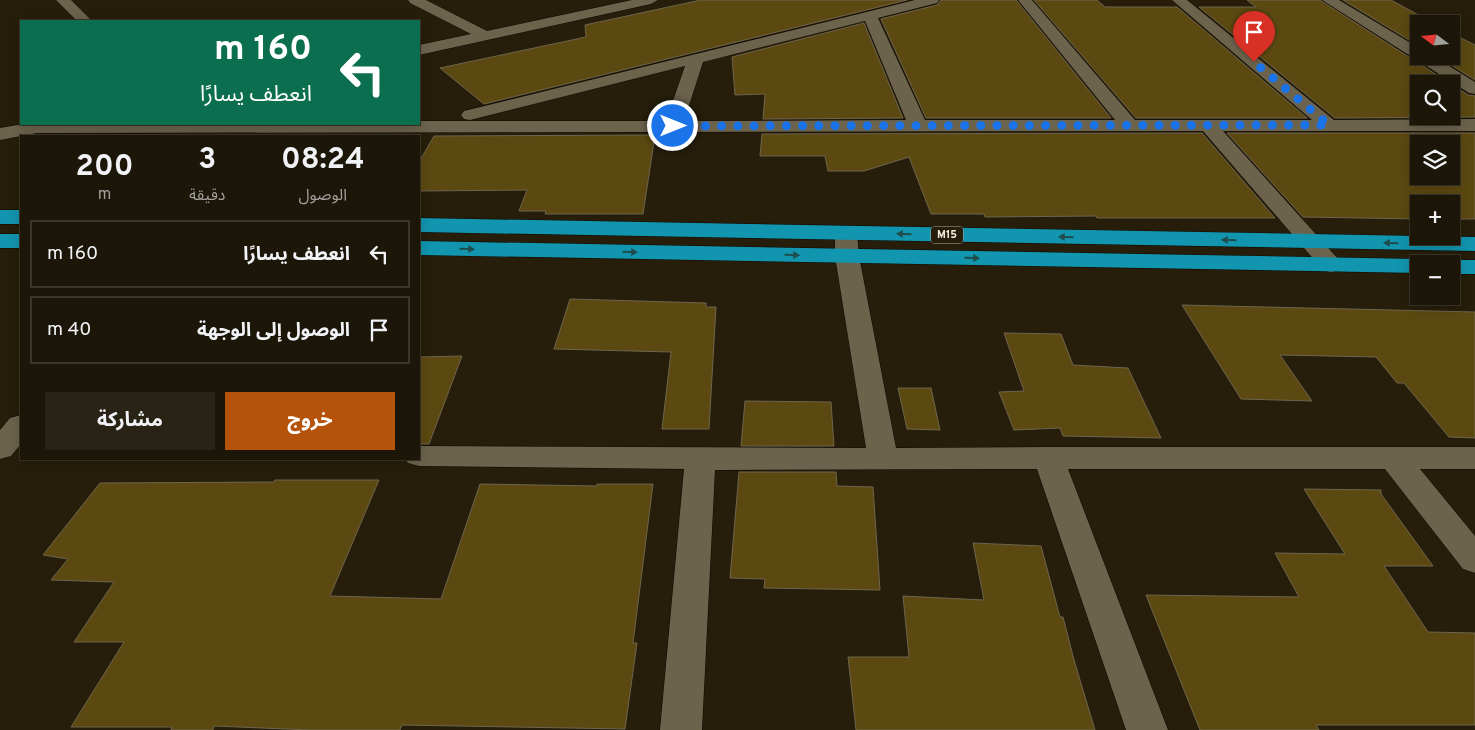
<!DOCTYPE html>
<html lang="ar">
<meta charset="utf-8">
<style>
:root{--surface:#1c1608;--page:#292316;--text:#f1f3f6;--muted:#a09f9c;--line:#3a3529;--accent:#b45309}
body{margin:0;font-family:Overpass,"Noto Sans Arabic",sans-serif;background:var(--page);color:var(--text);direction:rtl;height:100vh;display:flex;flex-direction:column;font-size:19px;white-space:nowrap}
*{box-sizing:border-box;margin:0}
p{font-size:16px;color:var(--muted)}
.icon{flex:none;width:28px;height:28px;fill:none;stroke:currentColor;stroke-width:2;stroke-linecap:round;stroke-linejoin:round}
.map{position:relative;flex:1;overflow:hidden;direction:ltr}
.panel{position:absolute;left:20px;top:135px;width:400px;height:325px;display:flex;flex-direction:column;background:var(--surface);border-radius:0px;box-shadow:0 2px 12px #0003,0 0 0 1px var(--line);direction:rtl}
.panel>*{flex:none}
.hud{position:absolute;left:20px;top:20px;width:400px;height:105px;border-radius:0px;box-shadow:0 2px 12px #0003,0 0 0 1px var(--line);direction:rtl;background:#0b6e4f;color:#fff;overflow:hidden}
.needle{width:32px;rotate:286deg}
.buttons{position:absolute;left:1410px;top:15px;display:grid;gap:10px}
.buttons a{display:grid;place-items:center;width:50px;height:50px;border-radius:0px;background:var(--surface);box-shadow:0 2px 12px #0003,0 0 0 1px var(--line);font-size:25px}
.pin{position:absolute;display:grid;place-items:center;width:42px;height:42px;color:#fff;margin:-51px -21px;border-radius:50% 50% 50% 0;rotate:-45deg;box-shadow:0 0 5px #0007}
.pin .icon{rotate:45deg}
.me{position:absolute;width:55px;margin:-28px;rotate:90deg;stroke-linejoin:round;filter:drop-shadow(0 0 4px #0008)}
.turn{display:flex;align-items:center;gap:18px;height:105px;padding:0 25px;font-size:22px}
.turn .icon{width:65px;height:65px;stroke-width:2.5}
.turn b{display:block;font-size:35px;line-height:42px}
.eta{display:flex;justify-content:space-evenly;align-items:center;height:85px;text-align:center}
.eta b{font-size:30px;font-weight:700;line-height:35px}
.cta{display:flex;gap:10px;margin-top:auto;padding:10px 25px}
.cta a{flex:1;height:58px;border-radius:0px;background:var(--accent);color:#fff;font-size:20px;font-weight:700;line-height:58px;text-align:center}
.cta a+a{background:var(--page);color:var(--text)}
ul{padding:0;list-style:none}
li{display:flex;align-items:center;gap:15px;height:68px;margin:0 10px 8px;padding:0 15px;border:2px solid var(--line);border-radius:0px}
li div{flex:1}
li b{display:block;font-size:19px}
li em{font-style:normal}
.map>svg:first-child{display:block}
</style>
<div class="map">
<svg width="1475" height="730" viewBox="0 0 1475 730">
<rect width="100%" height="100%" fill="#261e0a"/>
<g fill="#5c4911" stroke="#6e654f" fill-rule="evenodd">
<polygon points="701,0 907,0 484,104 440,68 586,37 585,25"/>
<polygon points="941,0 1016,0 1111,118 926,118 881,19 937,5"/>
<polygon points="1034,0 1097,0 1105,7 1177,7 1307,118 1136,118"/>
<polygon points="1247,0 1320,0 1451,84 1419,84 1419,116 1451,116 1451,84 1468,95 1475,96 1475,117 1335,118 1199,7 1256,7"/>
<polygon points="1343,0 1391,0 1435,24 1419,24 1419,46"/>
<polygon points="864,23 903,118 763,119 765,94 735,95 732,57"/>
<polygon points="1451,33 1475,45 1475,80 1437,56 1451,56"/>
<polygon points="1202,133 1275,218 1097,218 1096,216 985,217 984,214 931,214 909,157 864,171 828,171 825,156 760,156 762,134"/>
<path d="M1227,133H1475V219H1451V204H1419V219L1303,217ZM1419,144H1451V176H1419Z"/>
<polygon points="655,135 643,214 545,214 546,211 519,211 527,190 419,191 419,162 434,136"/>
<polygon points="570,299 706,303 706,307 716,307 709,429 662,429 671,352 554,349"/>
<polygon points="1182,305 1475,312 1475,438 1449,437 1404,383 1397,383 1376,357 1280,355 1312,401 1241,399"/>
<polygon points="1004,333 1061,334 1073,365 1128,368 1161,438 1063,436 1060,428 1014,430 999,392 1024,391"/>
<polygon points="462,356 429,444 419,444 419,357"/>
<polygon points="898,388 931,388 940,430 907,429"/>
<polygon points="745,401 831,402 834,446 741,446"/>
<polygon points="739,472 836,472 837,486 873,487 880,590 764,588 765,579 730,578"/>
<polygon points="275,480 379,480 330,596 441,599 480,484 597,486 597,484 653,484 633,643 637,643 625,729 402,725 400,730 310,730 214,726 213,730 171,730 172,727 71,727 124,642 74,642 114,582 51,580 68,559 43,555 100,483 274,482"/>
<polygon points="1304,489 1381,490 1381,494 1433,566 1384,566 1428,632 1475,633 1475,725 1316,725 1319,730 1200,730 1146,595 1299,597 1275,553 1345,554"/>
<polygon points="973,543 1041,546 1060,617 1063,617 1074,660 1095,730 856,730 848,657 909,657 903,596 984,600"/>
</g>
<g fill="none" stroke-linecap="round" stroke-linejoin="round">
<defs>
<g id="street">
<polygon points="56,0 71,0 92,21 77,21"/>
<polygon points="408,0 426,0 487,31 632,0 658,0 651,4 419,55 419,45 471,34 410,3"/>
<path d="M915,0H939L937,3L878,18L925,120H1115L1018,0H1032L1135,120H1312L1172,0H1187L1334,120L1475,119V131H1223L1339,260L1343,265L1339,270L1331,272L1323,270L1203,131L37,133L0,140V128L23,124H419V121H666L685,66L470,120L464,119L461,115L464,111ZM865,21L906,120L684,121L703,62Z"/>
<polygon points="1322,0 1339,0 1419,48 1419,56 1433,56 1475,82 1475,94 1469,93"/>
<polygon points="846,226 854,228 857,233 859,256 896,448 1048,447 1475,447 1475,469 1420,469 1475,536 1475,573 1463,569 1385,469 1068,469 1168,730 1126,730 1037,469 715,470 702,730 660,730 684,469 419,466 408,463 405,459 419,459 419,446 866,448 835,256 835,233 838,228"/>
<polygon points="21,415 21,444 11,456 0,459 0,430 10,418"/>
</g>
<g id="highway">
<rect x="0" y="210" width="21" height="14"/>
<polygon points="419,218 1475,237 1475,251 419,232"/>
<rect x="0" y="234" width="21" height="14"/>
<polygon points="419,241 1419,259 1427,261 1429,264 1419,264 1419,273 419,255"/>
<polygon points="1451,260 1475,260 1475,274 1451,274 1451,264 1441,264"/>
</g>
</defs>
<use href="#street" stroke="#0f0800" stroke-width="1"/>
<use href="#highway" stroke="#0f0800" stroke-width="1"/>
<use href="#street" fill="#6c634d" fill-rule="evenodd"/>
<use href="#highway" fill="#1295af" fill-rule="evenodd"/>
</g>
<defs><path id="oneway-solid" d="M-6-.8H1V-3.2L6.5 0L1 3.2V.8H-6Z" transform="scale(1.25)"/></defs>
<g fill="#1e4e4c">
<use href="#oneway-solid" transform="translate(904 234) rotate(-179)"/>
<use href="#oneway-solid" transform="translate(1066 237) rotate(-179)"/>
<use href="#oneway-solid" transform="translate(1229 240) rotate(-179)"/>
<use href="#oneway-solid" transform="translate(1391 243) rotate(-179)"/>
<use href="#oneway-solid" transform="translate(467 249) rotate(1)"/>
<use href="#oneway-solid" transform="translate(630 252) rotate(1)"/>
<use href="#oneway-solid" transform="translate(792 255) rotate(1)"/>
<use href="#oneway-solid" transform="translate(972 258) rotate(1)"/>
</g>
<g fill="none" stroke-linecap="round" stroke-linejoin="round">
<polyline stroke="#1a73e8" stroke-width="9" stroke-dasharray="0 16.2" points="673,126 1329,125 1254,62"/>
</g>
<g text-anchor="middle" dominant-baseline="central" stroke-width="4.5" stroke-linejoin="round" paint-order="stroke">
<rect fill="#261e0a" stroke="#b6b0a0" stroke-width="1" x="931" y="226.5" width="32" height="17" rx="4"/>
<g font-size="11" font-weight="bold" fill="#f3eee1">
<text x="947" y="235">M15</text>
</g>
</g>
</svg>
<div class="buttons">
<a><svg class="needle" viewBox="-14 -14 28 28"><path d="M0-13l5 13h-10z" fill="#e53935"/><path d="M0 13l5-13h-10z" fill="#a09f9c"/></svg></a>
<a><svg class="icon" aria-label="search" viewBox="0 0 24 24"><circle cx="10" cy="10" r="6"/><path d="M15 15l6 6"/></svg></a>
<a><svg class="icon" aria-label="layers" viewBox="0 0 24 24"><path d="M12 4l9 5-9 5-9-5zM3 14l9 5 9-5"/></svg></a>
<a>+</a>
<a>−</a>
</div>
<div class="pin" style="left:1254px;top:62px;background:#d93025"><svg class="icon" aria-label="arrive" viewBox="0 0 24 24"><path d="M6 21V4h12l-3 4 3 4H6"/></svg></div>
<svg class="me" style="left:673px;top:126px" viewBox="-20 -20 40 40"><circle r="17" fill="#1a73e8" stroke="#fff" stroke-width="3"/><path d="M0-11L8 9 0 5-8 9z" fill="#fff"/></svg>
<div class="hud">
<div class="turn"><svg class="icon" aria-label="left" viewBox="0 0 24 24"><path d="M17 20v-9H6M10 6l-5 5 5 5"/></svg><div><b>160 m</b>انعطف يسارًا</div></div>
</div>
<section class="panel">
<div class="eta">
<div><b>08:24</b><p>الوصول</p></div>
<div><b>3</b><p>دقيقة</p></div>
<div><b>200</b><p>m</p></div>
</div>
<ul>
<li><svg class="icon" aria-label="left" viewBox="0 0 24 24"><path d="M17 20v-9H6M10 6l-5 5 5 5"/></svg><div><b>انعطف يسارًا</b></div><em>160 m</em></li>
<li><svg class="icon" aria-label="arrive" viewBox="0 0 24 24"><path d="M6 21V4h12l-3 4 3 4H6"/></svg><div><b>الوصول إلى الوجهة</b></div><em>40 m</em></li>
</ul>
<div class="cta"><a>خروج</a><a>مشاركة</a></div>
</section>
</div>
